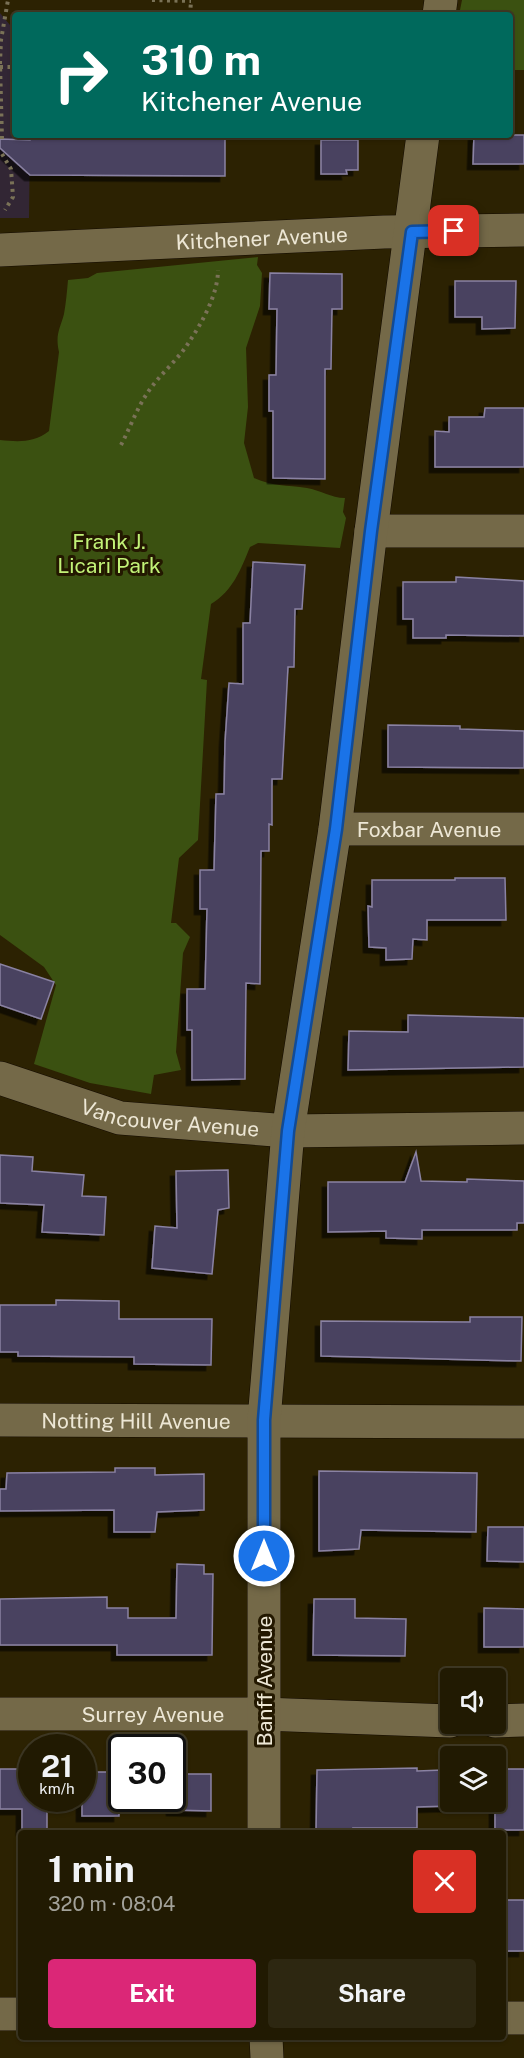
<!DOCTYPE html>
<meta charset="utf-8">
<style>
:root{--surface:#211a02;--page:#2d2711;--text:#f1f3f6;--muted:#a2a199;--line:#3e3824;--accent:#db2777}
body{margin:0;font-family:"Public Sans",sans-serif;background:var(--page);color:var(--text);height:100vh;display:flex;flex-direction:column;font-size:22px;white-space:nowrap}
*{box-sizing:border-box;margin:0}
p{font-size:20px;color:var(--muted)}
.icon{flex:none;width:33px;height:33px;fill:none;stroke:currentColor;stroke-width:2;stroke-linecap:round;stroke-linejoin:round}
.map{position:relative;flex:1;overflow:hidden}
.details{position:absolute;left:18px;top:1830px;width:488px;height:210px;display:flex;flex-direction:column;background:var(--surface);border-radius:6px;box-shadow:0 2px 4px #0004,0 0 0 2px var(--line)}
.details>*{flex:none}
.hud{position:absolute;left:12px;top:12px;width:501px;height:126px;border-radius:6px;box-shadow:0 2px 4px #0004,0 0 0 2px var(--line);background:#00695c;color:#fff;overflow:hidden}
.tools{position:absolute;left:440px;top:1668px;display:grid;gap:12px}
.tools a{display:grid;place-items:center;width:66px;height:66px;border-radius:6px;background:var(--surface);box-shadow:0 2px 4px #0004,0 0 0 2px var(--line);font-size:30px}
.speed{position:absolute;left:18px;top:1734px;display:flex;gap:12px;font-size:30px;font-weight:700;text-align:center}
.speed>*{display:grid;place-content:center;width:78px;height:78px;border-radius:50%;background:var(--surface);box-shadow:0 2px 4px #0004,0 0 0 2px var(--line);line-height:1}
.speed small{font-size:15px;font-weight:400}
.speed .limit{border:3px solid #111;border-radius:9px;background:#fff;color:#111}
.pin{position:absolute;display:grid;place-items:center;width:51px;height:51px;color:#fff;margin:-26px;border-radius:12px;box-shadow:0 3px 9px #0006}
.me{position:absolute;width:66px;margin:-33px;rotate:0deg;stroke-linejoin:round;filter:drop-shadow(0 0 4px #0008)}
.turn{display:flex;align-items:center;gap:21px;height:126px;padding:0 30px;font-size:27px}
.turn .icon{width:78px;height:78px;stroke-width:2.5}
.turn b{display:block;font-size:42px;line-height:51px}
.round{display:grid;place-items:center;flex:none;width:63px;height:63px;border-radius:6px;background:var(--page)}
.head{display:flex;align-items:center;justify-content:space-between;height:102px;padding:0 30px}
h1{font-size:36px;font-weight:700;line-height:45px}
.button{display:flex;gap:12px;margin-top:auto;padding:12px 30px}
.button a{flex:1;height:69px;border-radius:6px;background:var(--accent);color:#fff;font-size:24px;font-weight:700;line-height:69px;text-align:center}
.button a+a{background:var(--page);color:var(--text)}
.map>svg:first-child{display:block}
</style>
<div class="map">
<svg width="524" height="2058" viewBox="0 0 524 2058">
<defs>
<filter id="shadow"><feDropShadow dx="-5.5" dy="5.5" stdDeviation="0" flood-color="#0009"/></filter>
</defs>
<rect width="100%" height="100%" fill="#2c2202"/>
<polygon fill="#322634" points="0,13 15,31 15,135 30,135 29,218 0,218"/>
<g fill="#3b5111">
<polygon points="462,0 524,0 524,70 510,70 510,15 459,15"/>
<path d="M258,257L257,265L262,273L260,306L246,348L248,407L244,443L254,478C271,486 287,485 307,488C320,490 331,498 345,498L343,512L346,518L340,548L258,543L250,547C241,569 233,591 211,604L201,679L207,680L198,840L179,858L171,923H176L190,937L183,953L176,1052L181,1070L154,1075L151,1094L90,1083L34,1064L56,985L44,967L0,935V440C18,442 34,443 49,431L59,352C55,334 60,329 64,314C66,303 67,291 68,280L88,278L97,273Z"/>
</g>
<g fill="#4a4360" stroke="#8a82a3" stroke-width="1.5" filter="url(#shadow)">
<polygon points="30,135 225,135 225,176 30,175 0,148 0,139 30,140"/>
<polygon points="474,135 524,135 524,164 473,164"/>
<polygon points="321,140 358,140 358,170 346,170 347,174 321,174"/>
<polygon points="270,273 342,274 342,309 332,309 331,369 325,369 325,479 273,478 273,411 269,411 269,375 276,375 277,309 269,309"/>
<polygon points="455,281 516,281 515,328 482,329 482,317 455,317"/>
<polygon points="485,408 524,408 524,467 435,467 435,431 449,432 449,417 484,417"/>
<polygon points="253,562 305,565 302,609 295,609 294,667 288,667 282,779 272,779 272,825 269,824 269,851 261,851 260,984 246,983 245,1079 192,1080 192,1030 187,1030 187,989 205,989 207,909 200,909 200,870 214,870 216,794 224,794 225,742 229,683 243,684 243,623 250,623"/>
<polygon points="456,577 524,581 524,636 446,635 446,638 413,638 413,619 403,619 403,582 456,582"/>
<polygon points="388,725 460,726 460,729 524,731 524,768 388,767"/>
<polygon points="455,878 505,878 506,920 427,920 427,940 413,939 412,959 386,960 386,948 369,947 368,906 372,907 372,880 455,880"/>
<polygon points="0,964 54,982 41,1019 0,1005"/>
<polygon points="408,1015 524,1018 524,1067 348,1070 349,1031 408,1032"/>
<polygon points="416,1152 421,1181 467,1182 467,1179 524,1181 524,1223 517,1223 517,1230 422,1230 422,1239 386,1238 386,1231 328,1232 328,1182 405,1182"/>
<polygon points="0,1155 33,1157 32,1171 84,1175 82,1196 106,1197 104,1235 42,1232 44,1205 0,1203"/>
<polygon points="228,1170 229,1208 218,1210 212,1274 152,1268 155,1226 177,1228 176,1171"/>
<polygon points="56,1300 119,1301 119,1319 212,1319 211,1365 134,1364 134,1357 18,1356 18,1352 0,1352 0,1305 56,1305"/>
<polygon points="470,1317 522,1317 521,1361 321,1356 321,1321 470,1322"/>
<polygon points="115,1468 155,1468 155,1475 204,1474 204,1510 157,1512 155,1532 114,1532 114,1510 0,1511 0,1489 6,1489 7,1473 115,1472"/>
<polygon points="319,1471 477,1473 476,1532 361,1530 359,1549 319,1551"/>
<polygon points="488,1527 524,1527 524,1562 487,1561"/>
<polygon points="177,1564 204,1565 204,1574 213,1574 212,1655 117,1655 117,1645 0,1645 0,1599 107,1597 107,1608 128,1608 128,1618 176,1618"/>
<polygon points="314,1599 355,1599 355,1618 406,1619 405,1656 313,1655"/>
<polygon points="484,1608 524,1609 524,1647 484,1647"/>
<polygon points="417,1768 417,1771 443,1770 443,1773 450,1772 450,1806 417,1807 417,1828 353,1828 354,1833 316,1833 317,1770"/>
<polygon points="0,1769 32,1769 32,1798 47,1798 47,1830 22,1830 22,1809 0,1809"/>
<rect x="495" y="1769" width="29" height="61"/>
<polygon points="82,1772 122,1772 122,1807 119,1807 119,1816 82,1816"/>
<polygon points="187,1774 211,1774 211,1811 172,1810 172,1775"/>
<rect x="502" y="1900" width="22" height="51"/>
</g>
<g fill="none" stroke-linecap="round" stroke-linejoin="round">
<defs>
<g id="minor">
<polyline points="439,15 441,0"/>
<path id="s1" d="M0,250L384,232L524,230"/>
<polyline points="371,531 524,531"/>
<path id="s2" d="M335,829H524"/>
<path id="s3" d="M0,1078L120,1118L288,1131L524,1128"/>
<path id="s4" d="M0,1420L524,1422"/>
<path id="s5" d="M0,1714H263L450,1721"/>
<polyline points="495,1721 524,1720"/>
<polyline points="264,1833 264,1420 288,1131 335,829 371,531 423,135"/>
<polyline points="0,2014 21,2014"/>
<polyline points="502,2018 524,2018"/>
<polyline points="266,2037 267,2058"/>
</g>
</defs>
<use href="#minor" stroke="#130b00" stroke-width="34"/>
<g stroke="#7a7257" stroke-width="4" stroke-dasharray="3 4.5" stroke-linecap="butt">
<polyline points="152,0 191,1"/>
<polyline points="190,15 191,1"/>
<polyline points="0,67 15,67"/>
<polyline points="2,139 0,63 1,40 8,0"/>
<polyline points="2,154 11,169 13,197 5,210"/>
<path d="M121,445C130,428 137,408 148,392C160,374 178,360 189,342C202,323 218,294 218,270"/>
</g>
<use href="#minor" stroke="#746948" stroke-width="33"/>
</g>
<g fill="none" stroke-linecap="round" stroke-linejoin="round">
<defs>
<polyline id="route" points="264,1556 264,1420 288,1131 336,829 371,531 412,232 454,231"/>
</defs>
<use href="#route" stroke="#114b97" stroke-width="15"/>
<use href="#route" stroke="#1a73e8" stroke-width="10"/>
</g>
<g text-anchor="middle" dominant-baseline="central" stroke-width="6" stroke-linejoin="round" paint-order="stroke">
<g font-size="21" fill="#ede7d5" stroke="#231800">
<text stroke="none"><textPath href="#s1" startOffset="262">Kitchener Avenue</textPath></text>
<text stroke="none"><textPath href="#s2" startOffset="94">Foxbar Avenue</textPath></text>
<text stroke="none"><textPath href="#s3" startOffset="176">Vancouver Avenue</textPath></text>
<text stroke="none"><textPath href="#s4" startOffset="136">Notting Hill Avenue</textPath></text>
<text transform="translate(264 1681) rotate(-90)">Banff Avenue</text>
<text stroke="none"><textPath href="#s5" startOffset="153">Surrey Avenue</textPath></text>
</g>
<g font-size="21" fill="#c2f277" stroke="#231800">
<text x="109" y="541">Frank J.<tspan x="109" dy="24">Licari Park</tspan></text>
</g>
</g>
</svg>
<div class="tools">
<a><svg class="icon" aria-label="sound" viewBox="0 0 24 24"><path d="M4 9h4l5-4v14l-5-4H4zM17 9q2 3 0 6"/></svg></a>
<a><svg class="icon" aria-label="layers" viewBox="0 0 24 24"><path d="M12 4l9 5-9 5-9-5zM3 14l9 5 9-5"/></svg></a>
</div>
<div class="speed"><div>21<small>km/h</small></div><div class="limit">30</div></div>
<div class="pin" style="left:454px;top:231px;background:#d93025"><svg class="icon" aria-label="arrive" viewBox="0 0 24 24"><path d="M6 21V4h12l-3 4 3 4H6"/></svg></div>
<svg class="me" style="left:264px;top:1556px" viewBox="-20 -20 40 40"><circle r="17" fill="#1a73e8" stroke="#fff" stroke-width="3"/><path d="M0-11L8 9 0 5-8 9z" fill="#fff"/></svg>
<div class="hud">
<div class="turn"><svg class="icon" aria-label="right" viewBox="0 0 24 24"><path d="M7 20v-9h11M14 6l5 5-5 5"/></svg><div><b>310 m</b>Kitchener Avenue</div></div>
</div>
<section class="details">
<div class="head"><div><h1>1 min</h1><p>320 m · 08:04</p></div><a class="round" style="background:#d93025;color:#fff"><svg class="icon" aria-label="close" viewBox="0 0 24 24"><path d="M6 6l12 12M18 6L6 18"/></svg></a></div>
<div class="button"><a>Exit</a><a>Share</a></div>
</section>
</div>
